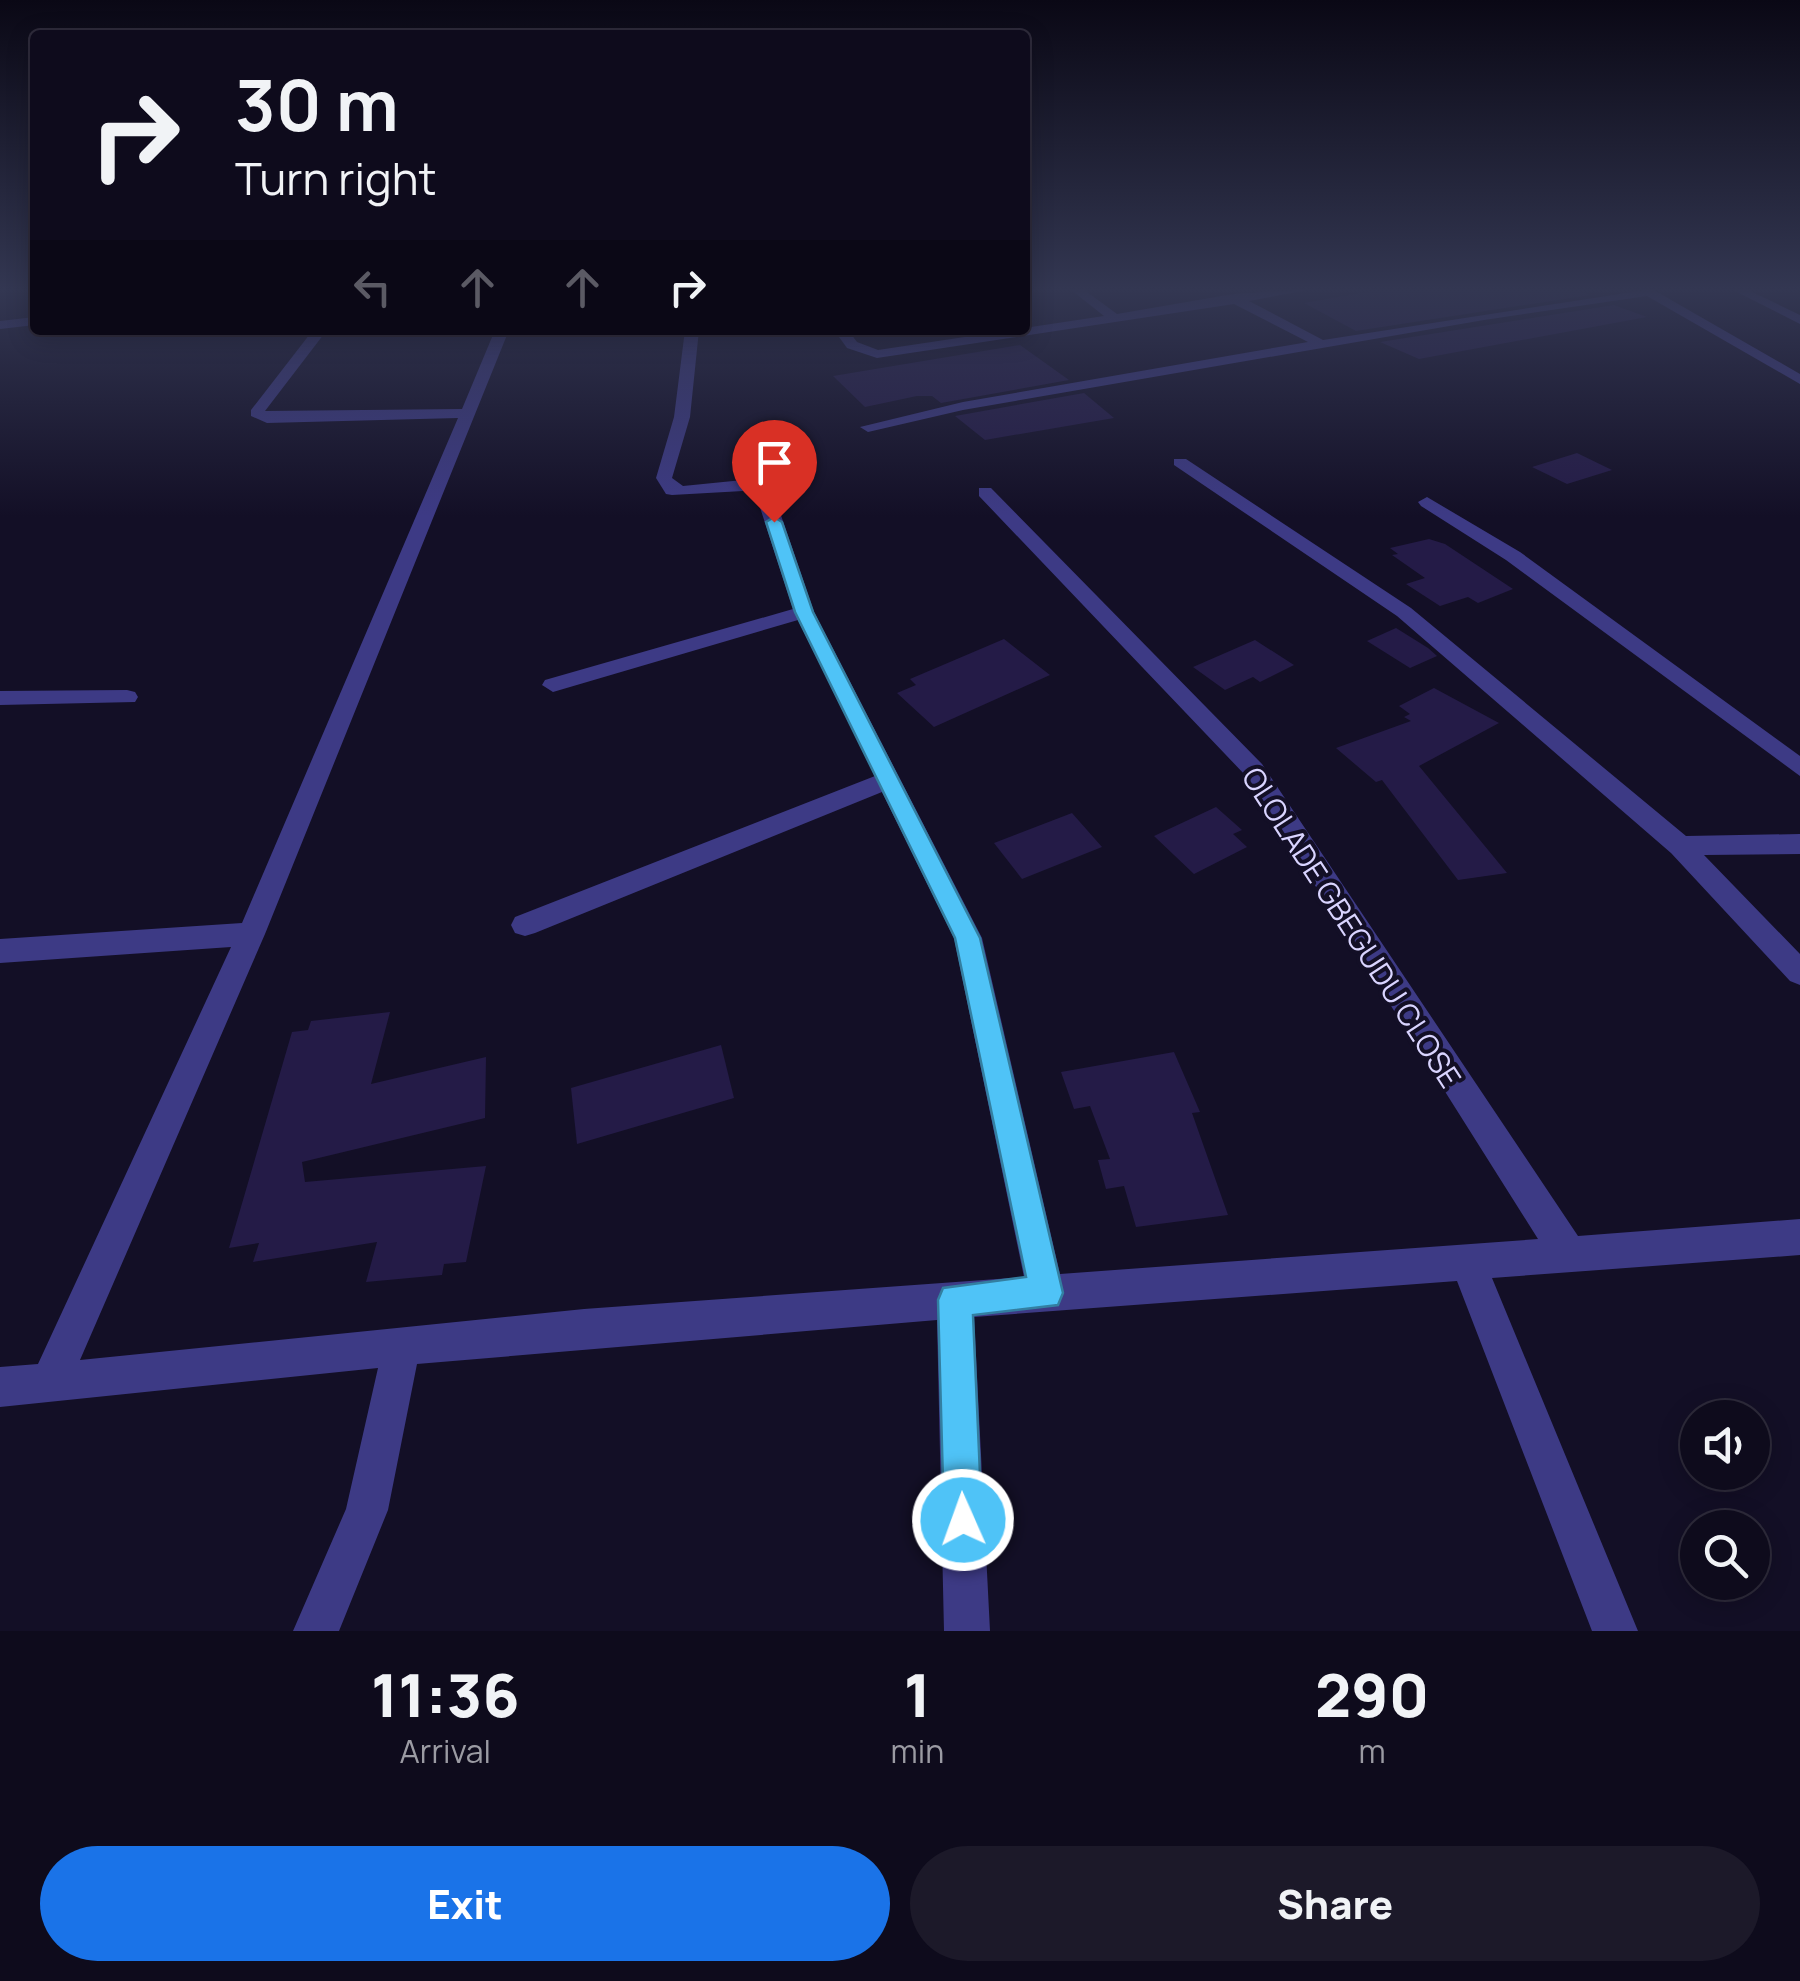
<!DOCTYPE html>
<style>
:root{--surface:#0e0b1c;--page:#1c1929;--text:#f1f3f6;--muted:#9b9ba3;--line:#2e2b3b;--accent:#1a73e8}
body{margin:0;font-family:Manrope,sans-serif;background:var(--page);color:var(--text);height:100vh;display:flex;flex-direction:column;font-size:38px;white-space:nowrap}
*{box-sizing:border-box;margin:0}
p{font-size:32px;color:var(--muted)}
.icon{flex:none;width:55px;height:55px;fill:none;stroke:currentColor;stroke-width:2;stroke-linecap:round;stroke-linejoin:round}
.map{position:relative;height:1631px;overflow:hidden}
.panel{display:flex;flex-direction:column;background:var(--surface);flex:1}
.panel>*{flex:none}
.guide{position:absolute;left:30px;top:30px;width:1000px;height:305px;border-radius:10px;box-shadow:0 5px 25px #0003,0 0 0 2px var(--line);background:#0e0b1c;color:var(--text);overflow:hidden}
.fabs{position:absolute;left:1680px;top:1400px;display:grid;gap:20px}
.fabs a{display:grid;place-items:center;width:90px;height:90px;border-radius:50%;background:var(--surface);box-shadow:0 5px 25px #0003,0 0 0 2px var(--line);font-size:50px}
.pin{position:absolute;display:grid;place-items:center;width:85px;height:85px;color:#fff;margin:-102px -42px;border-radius:50% 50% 50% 0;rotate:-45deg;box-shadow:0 0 10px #0007}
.pin .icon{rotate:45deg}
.me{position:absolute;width:110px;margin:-55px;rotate:358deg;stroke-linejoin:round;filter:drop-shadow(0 0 8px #0008)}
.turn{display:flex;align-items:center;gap:35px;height:210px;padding:0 40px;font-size:45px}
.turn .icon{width:130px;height:130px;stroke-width:2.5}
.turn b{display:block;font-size:70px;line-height:85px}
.lanes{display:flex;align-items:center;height:95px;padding:0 40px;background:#0003;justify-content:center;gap:50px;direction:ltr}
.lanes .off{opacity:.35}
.eta{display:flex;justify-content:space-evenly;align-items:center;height:170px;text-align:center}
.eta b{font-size:60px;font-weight:800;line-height:70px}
.action{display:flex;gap:20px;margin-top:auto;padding:20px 40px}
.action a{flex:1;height:115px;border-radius:60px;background:var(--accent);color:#fff;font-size:40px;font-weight:800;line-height:115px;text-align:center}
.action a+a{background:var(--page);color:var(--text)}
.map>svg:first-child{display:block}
</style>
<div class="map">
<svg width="1800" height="1631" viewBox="0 0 1800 1631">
<rect width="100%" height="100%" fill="#130f26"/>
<g fill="#241b47">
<polygon points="1383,289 1574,289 1590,295 1356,331 1304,303"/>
<polygon points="1614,305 1647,317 1419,359 1380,342"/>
<polygon points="1020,345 1069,380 941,403 932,396 917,396 865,407 833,376"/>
<polygon points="1084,393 1114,418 985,440 955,416"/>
<polygon points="1577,453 1612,470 1567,484 1532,467"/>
<polygon points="1429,539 1445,544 1513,589 1478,603 1468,597 1440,606 1406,584 1425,578 1392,555 1398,554 1390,548"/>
<polygon points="1396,628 1428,648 1437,656 1410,668 1367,641"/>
<polygon points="1004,639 1050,675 934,727 897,693 916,685 910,679"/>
<polygon points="1255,640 1294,665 1260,682 1253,677 1225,690 1193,667"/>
<polygon points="1434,688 1499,723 1419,766 1507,873 1458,880 1382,780 1376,782 1336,748 1411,721 1404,717 1410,714 1399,706"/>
<polygon points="1216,807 1242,830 1233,834 1247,847 1194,874 1154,836"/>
<polygon points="1072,813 1102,847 1022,879 994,843"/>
<polygon points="390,1012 371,1084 486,1057 485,1118 302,1162 305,1182 486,1166 466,1262 444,1264 442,1275 366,1282 377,1242 253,1262 259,1243 229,1248 292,1032 308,1030 311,1021"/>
<polygon points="721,1045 734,1098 577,1144 571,1088"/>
<polygon points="1174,1052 1200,1112 1192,1113 1228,1215 1136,1227 1124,1186 1106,1189 1098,1160 1110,1159 1090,1106 1074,1109 1061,1072"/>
</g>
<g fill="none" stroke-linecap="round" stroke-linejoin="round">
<g fill="#3d3a85" fill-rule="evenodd">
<polygon points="1070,289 1083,289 1117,314 1233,294 1313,289 1249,301 1323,340 1652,289 1800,374 1800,384 1647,296 1484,320 963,410 868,432 860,427 963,402 1308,342 1234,304 877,358 847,348 834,330 848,330 857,342 878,350 1104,316"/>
<polygon points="1731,289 1746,289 1800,315 1800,324"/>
<polygon points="35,317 35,325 0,329 0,321"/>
<polygon points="313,330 327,330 265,411 462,409 495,330 509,330 265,934 80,1360 584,1309 1024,1277 954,938 882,792 535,933 525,936 515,933 511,925 515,917 875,776 798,620 553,692 542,685 545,680 793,609 756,495 743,491 672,495 666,494 656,478 674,417 685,330 699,330 690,417 672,478 683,486 743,480 773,492 814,612 982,938 1060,1274 1538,1239 1246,776 979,496 979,488 991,488 1262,764 1578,1236 1800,1219 1800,1255 1492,1278 1638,1631 1592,1631 1457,1281 974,1317 990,1631 944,1631 937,1320 417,1364 388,1510 339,1631 293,1631 346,1509 378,1368 0,1407 0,1367 38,1364 231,947 0,963 0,939 242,923 458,418 267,423 251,416 251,410"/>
<polygon points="1174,459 1186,459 1411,608 1686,836 1800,834 1800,854 1704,855 1800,954 1800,985 1790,981 1671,853 1397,616 1174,465"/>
<polygon points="1427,497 1520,552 1800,756 1800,776 1506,560 1421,506 1418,502"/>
<polygon points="127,690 135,692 138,697 135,702 0,705 0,691"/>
</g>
</g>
<linearGradient id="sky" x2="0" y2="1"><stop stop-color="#0a0815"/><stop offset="0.56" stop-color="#333752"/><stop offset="1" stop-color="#333752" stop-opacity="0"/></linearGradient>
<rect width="1800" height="517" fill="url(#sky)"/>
<polygon fill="#4fc3f7" stroke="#337fa1" stroke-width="2.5" points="774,517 782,522 813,612 980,938 1063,1293 1058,1305 973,1315 982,1520 977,1534 963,1540 949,1534 944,1520 938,1300 943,1288 1026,1277 955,938 795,612 766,522"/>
<g text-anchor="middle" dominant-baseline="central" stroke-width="8" stroke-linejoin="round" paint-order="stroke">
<g font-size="30" fill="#d9d4ff" stroke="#130f26">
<text transform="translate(1352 927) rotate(57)">OLOLADE GBEGUDU CLOSE</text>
</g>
</g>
</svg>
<div class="fabs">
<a><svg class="icon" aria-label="sound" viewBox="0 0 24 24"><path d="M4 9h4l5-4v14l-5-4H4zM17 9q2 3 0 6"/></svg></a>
<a><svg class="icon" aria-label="search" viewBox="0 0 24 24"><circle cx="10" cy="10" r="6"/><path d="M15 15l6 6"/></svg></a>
</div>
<div class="pin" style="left:774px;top:522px;background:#d93025"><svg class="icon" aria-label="arrive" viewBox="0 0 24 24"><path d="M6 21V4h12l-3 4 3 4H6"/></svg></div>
<svg class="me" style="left:963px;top:1520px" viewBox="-20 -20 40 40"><circle r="17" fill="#4fc3f7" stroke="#fff" stroke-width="3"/><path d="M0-11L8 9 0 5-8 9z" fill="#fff"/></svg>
<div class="guide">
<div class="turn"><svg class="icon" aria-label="right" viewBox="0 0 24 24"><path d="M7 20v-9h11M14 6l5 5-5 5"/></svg><div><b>30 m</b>Turn right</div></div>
<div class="lanes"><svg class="icon off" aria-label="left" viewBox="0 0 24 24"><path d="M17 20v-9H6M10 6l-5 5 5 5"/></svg><svg class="icon off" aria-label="ahead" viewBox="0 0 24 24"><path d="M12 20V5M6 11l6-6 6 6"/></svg><svg class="icon off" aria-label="ahead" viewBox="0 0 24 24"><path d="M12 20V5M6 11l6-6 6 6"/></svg><svg class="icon" aria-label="right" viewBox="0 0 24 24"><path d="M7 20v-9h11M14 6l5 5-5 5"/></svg></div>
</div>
</div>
<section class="panel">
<div class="eta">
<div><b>11:36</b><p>Arrival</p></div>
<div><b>1</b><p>min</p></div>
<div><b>290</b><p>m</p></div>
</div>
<div class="action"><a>Exit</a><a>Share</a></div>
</section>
